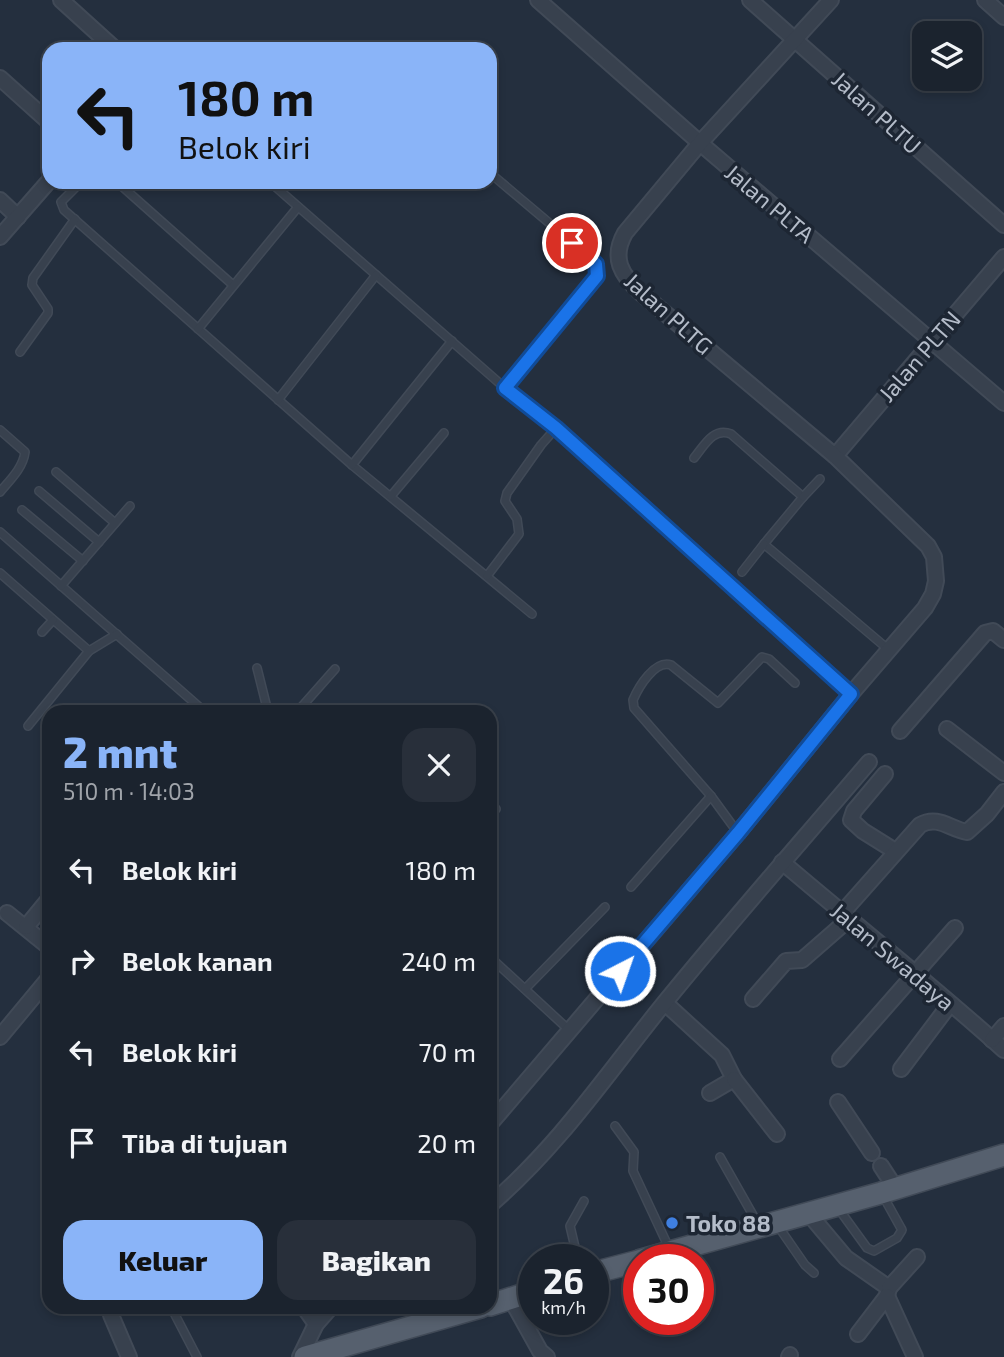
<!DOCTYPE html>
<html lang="id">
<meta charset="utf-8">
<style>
:root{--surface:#1b232e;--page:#282f3a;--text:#f1f3f6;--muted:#a0a4aa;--line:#39404a;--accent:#8ab4f8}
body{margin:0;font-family:"Exo 2",sans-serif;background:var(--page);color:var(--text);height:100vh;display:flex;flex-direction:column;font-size:26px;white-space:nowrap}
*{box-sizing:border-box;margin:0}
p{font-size:23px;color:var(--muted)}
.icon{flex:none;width:38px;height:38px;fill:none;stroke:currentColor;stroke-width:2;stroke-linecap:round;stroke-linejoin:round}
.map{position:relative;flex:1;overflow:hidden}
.side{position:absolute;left:42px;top:705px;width:455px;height:609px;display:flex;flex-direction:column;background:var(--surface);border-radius:21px;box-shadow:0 4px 10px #0003,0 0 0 2px var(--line)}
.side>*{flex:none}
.hud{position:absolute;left:42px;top:42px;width:455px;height:147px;border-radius:21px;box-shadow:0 4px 10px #0003,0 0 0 2px var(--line);background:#8ab4f8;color:#111;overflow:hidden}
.tools{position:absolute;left:912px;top:21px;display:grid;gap:14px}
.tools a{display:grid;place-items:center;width:70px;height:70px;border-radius:14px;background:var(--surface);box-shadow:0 4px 10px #0003,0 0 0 2px var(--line);font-size:35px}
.speed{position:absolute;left:518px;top:1244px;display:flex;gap:14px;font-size:35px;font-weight:700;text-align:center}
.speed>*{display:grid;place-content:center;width:91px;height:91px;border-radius:50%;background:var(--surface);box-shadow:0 4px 10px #0003,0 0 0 2px var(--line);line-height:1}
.speed small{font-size:18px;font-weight:400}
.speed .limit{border:10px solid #d22;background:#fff;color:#111}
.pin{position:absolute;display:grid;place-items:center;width:60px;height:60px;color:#fff;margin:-30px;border:4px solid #fff;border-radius:50%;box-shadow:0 2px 7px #0007}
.me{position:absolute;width:77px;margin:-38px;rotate:41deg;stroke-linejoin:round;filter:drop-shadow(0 0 5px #0008)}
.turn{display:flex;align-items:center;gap:24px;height:147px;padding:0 21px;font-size:32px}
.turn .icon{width:91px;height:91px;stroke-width:2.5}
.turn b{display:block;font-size:49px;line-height:60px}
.round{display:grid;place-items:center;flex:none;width:74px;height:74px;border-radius:21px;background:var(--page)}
.headline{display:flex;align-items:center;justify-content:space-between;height:119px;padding:0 21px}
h1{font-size:42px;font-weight:800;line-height:52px;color:var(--accent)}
.cta{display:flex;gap:14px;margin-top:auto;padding:14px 21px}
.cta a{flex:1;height:80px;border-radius:21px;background:var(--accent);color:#111;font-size:28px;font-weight:800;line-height:80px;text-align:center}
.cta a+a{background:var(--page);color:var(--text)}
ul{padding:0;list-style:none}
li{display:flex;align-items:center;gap:21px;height:91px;padding:0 21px}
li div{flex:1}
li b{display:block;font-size:26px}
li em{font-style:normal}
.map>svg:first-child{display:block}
</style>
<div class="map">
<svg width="1004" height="1357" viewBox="0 0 1004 1357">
<rect width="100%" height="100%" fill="#242f3e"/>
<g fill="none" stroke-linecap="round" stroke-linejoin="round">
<defs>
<g id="lane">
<polyline points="490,173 593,260 598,268 597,276 505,388"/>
<polyline points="81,182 61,202 64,210 352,465 532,614"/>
<polyline points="117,182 233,285"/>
<polyline points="270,182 505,388 556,428 851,694"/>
<polyline points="198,329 298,207"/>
<polyline points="20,352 48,313 48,309 32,285 33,278 75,219"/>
<polyline points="278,400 376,275"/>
<path d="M0,430L25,452C23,468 10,480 0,492"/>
<path d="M694,458C704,446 713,427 731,434L803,497L764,544L889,650"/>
<polyline points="352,465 452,341"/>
<polyline points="56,472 115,523"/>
<polyline points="39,491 99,542"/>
<polyline points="391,496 444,433"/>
<polyline points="803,497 820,479"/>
<polyline points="22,510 83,561"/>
<polyline points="0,532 205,712"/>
<polyline points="742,572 764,544"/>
<polyline points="0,573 89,651"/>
<polyline points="487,576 519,534 517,519 505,501 507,493 541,445 556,428"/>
<polyline points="61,586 130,506"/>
<polyline points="42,632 53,620"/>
<polyline points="257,668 268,712"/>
<polyline points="297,712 335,669"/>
<polyline points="28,726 89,651 117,634"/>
<polyline points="490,803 496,809"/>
<path d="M738,833L711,796L634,708L633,700C639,686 655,660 671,665L718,703L762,657L769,659L795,683"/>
<polyline points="631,887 711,796"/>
<polyline points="490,957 569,1030"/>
<polyline points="525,989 605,907"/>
<polyline points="615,1126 634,1152 633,1171 669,1248"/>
<polyline points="720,1157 758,1224"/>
<polyline points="838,1208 867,1248 874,1251 897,1238 902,1230 882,1194"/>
<polyline points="778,1226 805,1265 814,1273"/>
<polyline points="578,1260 570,1226 584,1201"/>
<polyline points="171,1307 197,1357"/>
</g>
<g id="street">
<polyline points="61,0 115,49"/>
<polyline points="538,0 700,143 1004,403"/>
<polyline points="750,0 1004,225"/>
<polyline points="985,0 1004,17"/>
<polyline points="0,78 49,122"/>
<polyline points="0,200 18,217"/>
<polyline points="0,237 49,181"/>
<polyline points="835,456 1004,257"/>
<polyline points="947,729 1004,773"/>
<polyline points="900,731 985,633 993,631 1004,640"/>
<polyline points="885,774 854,811 851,820 863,831 895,851"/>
<path d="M782,862C856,925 932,985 1004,1050"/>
<polyline points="7,913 49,947"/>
<path d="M842,913L920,825C938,815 950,829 967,832L987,814L1004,792"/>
<polyline points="26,927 49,899"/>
<polyline points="753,999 786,961 802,960 849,919"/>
<polyline points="665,1003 722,1055 734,1079 710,1093"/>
<polyline points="0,1037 49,978"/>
<polyline points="992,1040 1004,1026"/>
<polyline points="840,1059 955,928"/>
<polyline points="901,1069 950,1004"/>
<polyline points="734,1079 777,1134"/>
<polyline points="838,1102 872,1153"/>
<path d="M490,1124L738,833L851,694L925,608L933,594L936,581L934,557L928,546L835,456L641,293C621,275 611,258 625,233L700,143L831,0"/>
<polyline points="881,1166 896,1189"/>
<path d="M490,1205C561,1144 608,1072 666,1001C732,920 801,842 869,762"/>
<polyline points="809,1214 846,1258 889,1288 887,1296"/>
<polyline points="889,1288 917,1257"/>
<polyline points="511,1299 540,1351 547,1357"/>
<polyline points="304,1307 316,1324"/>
<polyline points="111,1315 129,1357"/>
<polyline points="858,1334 887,1296 915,1357"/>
<polyline points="300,1357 316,1324 331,1307"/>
<polyline points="789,1357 790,1355"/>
</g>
<g id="primary">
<polyline points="641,1260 881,1193 1004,1155"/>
<polyline points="593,1273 639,1261"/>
<polyline points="490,1305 534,1291"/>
<polyline points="305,1357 481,1307"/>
</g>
</defs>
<use href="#lane" stroke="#414a57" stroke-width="10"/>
<use href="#street" stroke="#414a57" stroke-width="18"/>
<use href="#primary" stroke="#414a57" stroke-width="24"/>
<use href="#lane" stroke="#38414e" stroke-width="7"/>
<use href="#street" stroke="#38414e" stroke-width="14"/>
<use href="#primary" stroke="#56606e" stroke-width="21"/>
</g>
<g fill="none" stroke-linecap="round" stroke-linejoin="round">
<defs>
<polyline id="route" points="572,243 596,264 597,276 505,388 556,428 851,694 738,833 620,971"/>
</defs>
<use href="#route" stroke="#114b97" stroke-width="18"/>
<use href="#route" stroke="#1a73e8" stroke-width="12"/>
</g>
<circle fill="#3f7fe0" stroke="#1d2633" stroke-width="2.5" cx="672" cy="1223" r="7"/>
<g text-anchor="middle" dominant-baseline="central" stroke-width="7" stroke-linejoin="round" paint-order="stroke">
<g font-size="23" fill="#b4bcc9" stroke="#1d2633">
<text transform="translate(877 112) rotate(42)">Jalan PLTU</text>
<text transform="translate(770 203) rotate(40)">Jalan PLTA</text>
<text transform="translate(669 313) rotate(42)">Jalan PLTG</text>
<text transform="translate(919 356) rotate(-49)">Jalan PLTN</text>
<text transform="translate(893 956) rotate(40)">Jalan Swadaya</text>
</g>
<g font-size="23" font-weight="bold" fill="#b4bcc9" stroke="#1d2633" text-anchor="start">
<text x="686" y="1223">Toko 88</text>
</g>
</g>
</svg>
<div class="tools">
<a><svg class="icon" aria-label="layers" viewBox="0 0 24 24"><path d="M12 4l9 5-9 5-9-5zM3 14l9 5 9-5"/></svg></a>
</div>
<div class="speed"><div>26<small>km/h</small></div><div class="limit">30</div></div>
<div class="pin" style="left:572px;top:243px;background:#d93025"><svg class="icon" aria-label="arrive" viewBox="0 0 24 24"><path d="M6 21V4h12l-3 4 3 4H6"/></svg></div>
<svg class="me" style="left:620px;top:971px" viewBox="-20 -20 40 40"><circle r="17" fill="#1a73e8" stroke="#fff" stroke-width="3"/><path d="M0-11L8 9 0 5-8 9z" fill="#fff"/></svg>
<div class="hud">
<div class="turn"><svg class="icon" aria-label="left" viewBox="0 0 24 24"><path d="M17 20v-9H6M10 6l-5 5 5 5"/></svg><div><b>180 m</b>Belok kiri</div></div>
</div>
<section class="side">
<div class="headline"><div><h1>2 mnt</h1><p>510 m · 14:03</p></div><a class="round"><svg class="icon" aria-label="close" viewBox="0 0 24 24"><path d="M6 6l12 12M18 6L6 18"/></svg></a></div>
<ul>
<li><svg class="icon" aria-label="left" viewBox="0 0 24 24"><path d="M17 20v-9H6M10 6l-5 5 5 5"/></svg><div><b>Belok kiri</b></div><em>180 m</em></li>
<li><svg class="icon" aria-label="right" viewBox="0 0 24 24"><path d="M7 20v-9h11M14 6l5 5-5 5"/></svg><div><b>Belok kanan</b></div><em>240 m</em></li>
<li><svg class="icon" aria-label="left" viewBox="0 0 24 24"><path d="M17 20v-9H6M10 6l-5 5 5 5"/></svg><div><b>Belok kiri</b></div><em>70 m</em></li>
<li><svg class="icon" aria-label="arrive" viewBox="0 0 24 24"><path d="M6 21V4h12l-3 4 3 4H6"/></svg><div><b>Tiba di tujuan</b></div><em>20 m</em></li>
</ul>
<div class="cta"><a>Keluar</a><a>Bagikan</a></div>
</section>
</div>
